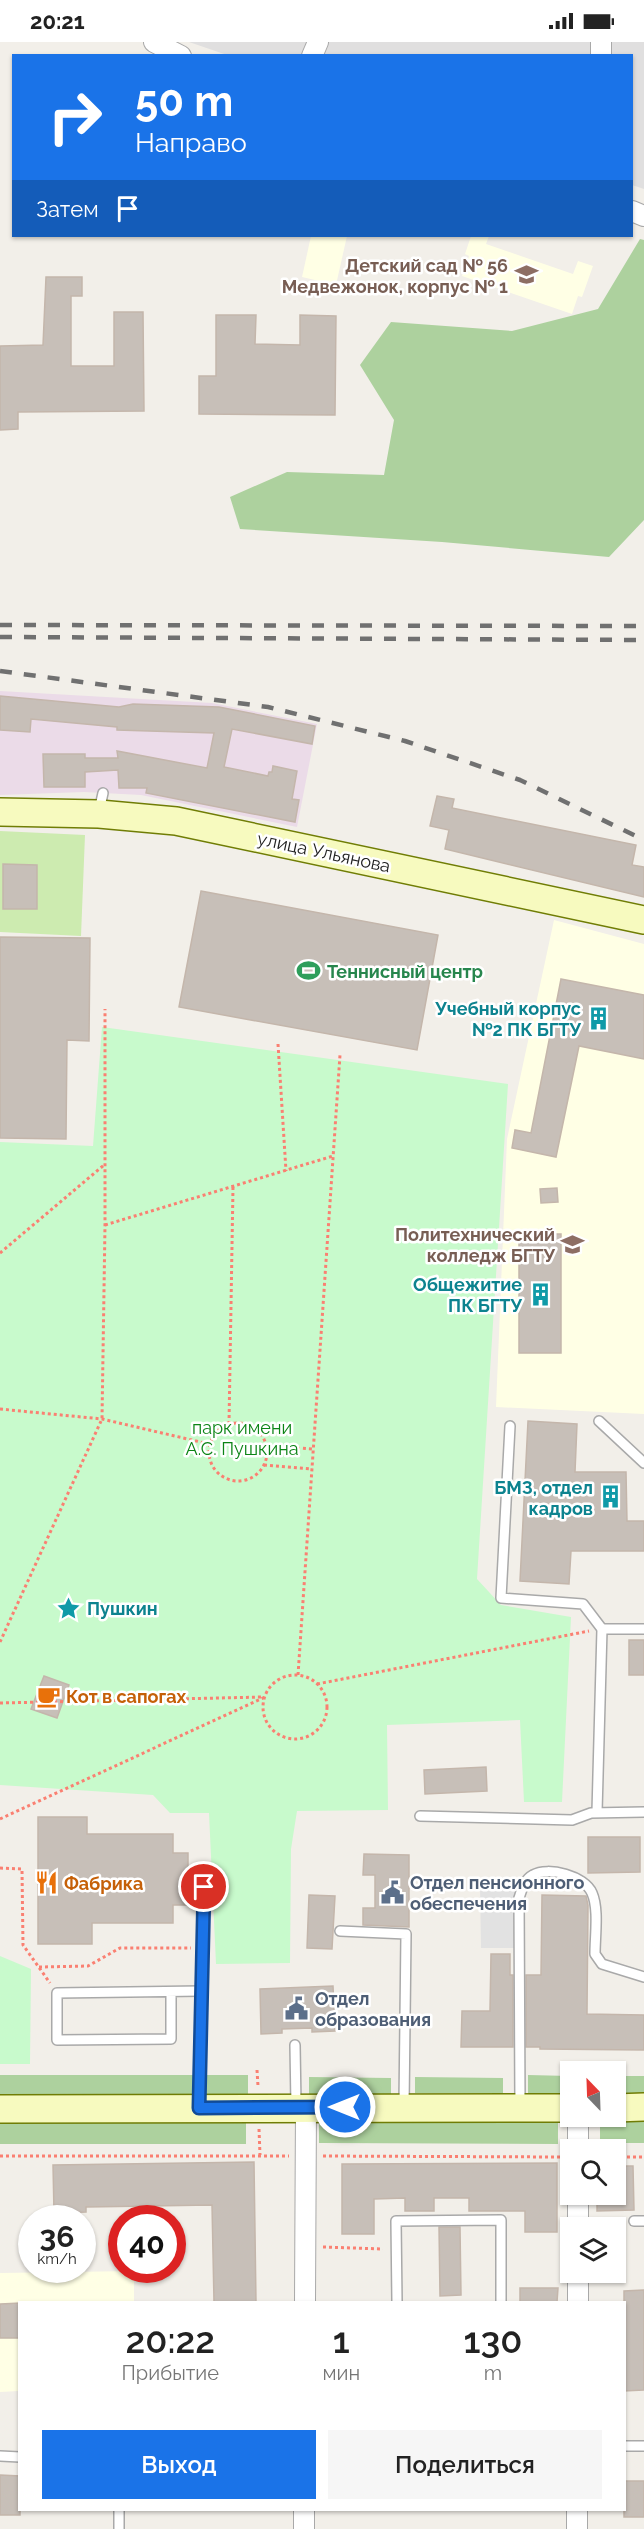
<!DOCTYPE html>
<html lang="ru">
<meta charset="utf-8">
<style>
:root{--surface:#fff;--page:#f6f6f6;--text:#222;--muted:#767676;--accent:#1a73e8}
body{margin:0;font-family:Raleway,sans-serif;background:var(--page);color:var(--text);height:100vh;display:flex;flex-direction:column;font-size:22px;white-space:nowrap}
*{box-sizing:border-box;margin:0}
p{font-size:20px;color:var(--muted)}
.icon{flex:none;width:33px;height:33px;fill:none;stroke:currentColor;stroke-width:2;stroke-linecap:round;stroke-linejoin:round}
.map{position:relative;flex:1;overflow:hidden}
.drawer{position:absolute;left:18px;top:2259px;width:608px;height:210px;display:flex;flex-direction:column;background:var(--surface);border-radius:0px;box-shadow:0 2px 4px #0004}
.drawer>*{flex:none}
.hud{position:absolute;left:12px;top:12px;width:621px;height:183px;border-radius:0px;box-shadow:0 2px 4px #0004;background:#1a73e8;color:#fff;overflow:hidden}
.needle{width:39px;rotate:337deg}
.controls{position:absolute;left:560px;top:2019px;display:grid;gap:12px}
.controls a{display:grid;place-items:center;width:66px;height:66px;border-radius:0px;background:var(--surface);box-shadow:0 2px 4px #0004;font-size:30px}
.speed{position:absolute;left:18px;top:2163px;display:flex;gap:12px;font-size:30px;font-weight:700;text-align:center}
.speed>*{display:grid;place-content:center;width:78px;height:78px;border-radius:50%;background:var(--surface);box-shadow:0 2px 4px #0004;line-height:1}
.speed small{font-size:15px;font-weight:400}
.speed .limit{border:9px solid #d22;background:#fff;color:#111}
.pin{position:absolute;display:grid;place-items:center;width:51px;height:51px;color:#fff;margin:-26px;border:3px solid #fff;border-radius:50%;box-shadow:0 2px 6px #0007}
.me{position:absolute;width:66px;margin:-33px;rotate:270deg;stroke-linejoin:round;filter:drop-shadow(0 0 4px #0008)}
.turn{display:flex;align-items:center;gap:21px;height:126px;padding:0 24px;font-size:27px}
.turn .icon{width:78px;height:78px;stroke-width:2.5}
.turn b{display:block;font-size:42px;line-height:51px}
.then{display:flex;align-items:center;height:57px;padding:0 24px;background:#0003;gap:12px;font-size:22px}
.eta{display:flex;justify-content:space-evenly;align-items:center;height:102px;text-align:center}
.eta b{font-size:36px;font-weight:600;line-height:42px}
.primary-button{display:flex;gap:12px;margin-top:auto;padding:12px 24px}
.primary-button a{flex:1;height:69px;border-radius:0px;background:var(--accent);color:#fff;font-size:24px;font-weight:600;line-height:69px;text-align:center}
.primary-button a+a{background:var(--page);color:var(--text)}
.status{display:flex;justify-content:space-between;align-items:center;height:42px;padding:0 30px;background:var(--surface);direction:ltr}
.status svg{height:16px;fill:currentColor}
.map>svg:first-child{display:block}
</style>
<div class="status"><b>20:21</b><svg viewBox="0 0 49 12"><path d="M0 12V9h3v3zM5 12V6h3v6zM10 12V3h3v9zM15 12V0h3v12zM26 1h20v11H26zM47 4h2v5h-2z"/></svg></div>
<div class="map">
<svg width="644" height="2487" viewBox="0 0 644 2487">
<rect width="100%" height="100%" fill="#f2efe9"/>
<polygon fill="#e0dfdf" points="189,0 644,0 644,147 632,143 632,14 230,14"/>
<polygon fill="#ebdbe8" points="0,649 212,661 317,682 297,785 141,753 84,750 0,753"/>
<g fill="#ffffe5">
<polygon points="311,194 347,194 336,243 302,235"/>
<polygon points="471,194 489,194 486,202 573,232 578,219 593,224 582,255 578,254 572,272 462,234 469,214 465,212"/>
<polygon points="554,878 644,902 644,1372 496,1365 507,1097"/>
<polygon points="134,2229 134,2260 20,2260 19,2349 0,2350 0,2231"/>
</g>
<polygon fill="#cdebb0" points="0,789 85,793 81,894 0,890"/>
<g fill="#add19e">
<polygon points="640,197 644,198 644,478 609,515 442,500 240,487 230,455 287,430 384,433 394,378 360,323 391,280 512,289 598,267"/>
<rect x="0" y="2033" width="248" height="21"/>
<polygon points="528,2033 570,2034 570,2052 528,2051"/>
<rect x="615" y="2034" width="29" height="18"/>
<polygon points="309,2035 391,2036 391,2053 309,2052"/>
<polygon points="415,2035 503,2036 503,2051 415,2051"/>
<polygon points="319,2078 558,2079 558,2102 319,2101"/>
<rect x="600" y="2078" width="44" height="23"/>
<rect x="0" y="2080" width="246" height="22"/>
</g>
<g fill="#c8facc">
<polygon points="102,985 508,1042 477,1537 501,1563 571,1575 562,1760 524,1760 520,1678 387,1683 388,1768 297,1769 291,1807 290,1921 216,1922 209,1771 170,1771 153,1753 0,1743 0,1100 93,1104"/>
<polygon points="0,1914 31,1927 30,2022 0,2022"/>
</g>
<polygon fill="#e2e2e2" points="519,1842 520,1906 481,1906 480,1843"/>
<g fill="#c7bfb8" stroke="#c4b6ab" stroke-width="1.5">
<polygon points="46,235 82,235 82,254 71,254 71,324 114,324 114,270 143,270 144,369 18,370 18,387 0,388 0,304 43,303"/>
<polygon points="216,273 256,273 255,302 300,303 300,273 336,274 335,373 199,372 199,334 216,334"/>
<polygon points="0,654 119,665 133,662 219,665 315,684 312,702 232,687 224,725 268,734 269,730 272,730 273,724 297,729 292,757 299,758 295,780 146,751 147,746 119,746 118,728 85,730 85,745 44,745 43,712 85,712 85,716 118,716 117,709 207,726 214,691 117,688 117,685 31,677 30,690 0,688"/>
<polygon points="437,754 454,757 452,766 636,803 632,823 644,825 644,855 445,807 449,788 430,784"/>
<polygon points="3,822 37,823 37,867 3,867"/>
<polygon points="201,849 438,893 417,1008 179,965"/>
<polygon points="0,895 90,896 89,999 67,998 66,1097 0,1096"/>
<polygon points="561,937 644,953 644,1017 579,1004 556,1115 512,1106 515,1088 531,1091"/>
<polygon points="557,1146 558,1160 541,1161 540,1147"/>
<rect x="519" y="1192" width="42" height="119"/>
<polygon points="528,1379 577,1382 575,1430 626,1430 627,1479 644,1479 644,1509 571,1509 569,1542 520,1539"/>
<rect x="629" y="1598" width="15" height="35"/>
<polygon points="44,1634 69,1643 57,1676 31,1667"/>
<polygon points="486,1725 487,1749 425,1752 424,1728"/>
<polygon points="38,1775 87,1775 87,1792 173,1792 173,1811 188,1811 188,1863 173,1863 173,1881 92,1881 92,1902 38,1902"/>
<polygon points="588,1795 640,1795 640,1830 588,1831"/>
<polygon points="364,1812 409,1813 409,1885 363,1883 363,1866 375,1866 375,1833 363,1833"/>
<polygon points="309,1853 335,1854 332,1907 307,1906"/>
<polygon points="542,1853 586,1854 588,1863 587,1972 644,1973 644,2008 540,2007 540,2005 526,2005 526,1933 541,1933"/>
<polygon points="491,1912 510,1912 510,1933 513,1933 513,2005 461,2005 462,1969 490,1969"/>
<polygon points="333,1944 335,1989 312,1990 312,1986 282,1987 282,1991 261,1992 260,1947"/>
<polygon points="254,2120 256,2260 214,2260 212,2163 86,2165 86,2170 54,2171 53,2123"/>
<polygon points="557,2121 557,2190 525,2190 525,2169 469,2169 469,2156 434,2156 434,2169 405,2169 405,2156 374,2157 374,2192 342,2192 342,2122"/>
<polygon points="615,2124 633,2124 634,2168 597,2169 597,2152 615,2152"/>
<polygon points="439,2185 460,2185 461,2253 440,2254"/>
<polygon points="520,2246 558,2246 557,2260 520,2260"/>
<polygon points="644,2248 644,2348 624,2349 624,2249"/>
<polygon points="20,2261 20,2296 0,2296 0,2262"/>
<polygon points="0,2433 20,2434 20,2473 0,2473"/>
<rect x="624" y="2439" width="20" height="36"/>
</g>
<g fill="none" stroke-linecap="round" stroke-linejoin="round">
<defs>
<g id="lane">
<polyline points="99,769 103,751"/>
<polyline points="599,1379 644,1421"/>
<polyline points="510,1384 501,1556 583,1562 602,1587 597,1770"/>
<polyline points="602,1587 644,1587"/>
<polyline points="420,1774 572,1778 591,1771 644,1770"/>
<polyline points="340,1889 406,1892 404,2063"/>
<polyline points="171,1950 171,1997 57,1998 57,1951 201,1949"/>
<polyline points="295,2003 296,2063"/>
<path d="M520,2063L519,1856C522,1847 524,1838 533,1833C548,1824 585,1834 592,1851C599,1867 595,1893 595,1912L602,1922L644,1935"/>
<polyline points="199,2064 204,1845"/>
<polyline points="634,2179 644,2179"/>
<polyline points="397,2260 396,2179 501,2178 501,2260"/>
<polyline points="624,2404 644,2404"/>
<polyline points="0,2414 20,2415"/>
<polyline points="119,2487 119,2468"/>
</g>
<g id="street">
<polyline points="154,0 181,14"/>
<polyline points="312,14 318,0"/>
<polyline points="601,14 601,0"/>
<polyline points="632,169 644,174"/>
<polyline points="578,2108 578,2074"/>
<polyline points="578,2186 578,2152"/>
<polyline points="305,2260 306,2065"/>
<polyline points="578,2260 578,2230"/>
<polyline points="304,2487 304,2468"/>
<polyline points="577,2487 577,2468"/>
</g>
<g id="secondary">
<polyline points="0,770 99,772 176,779 644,878"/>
<polyline points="615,2066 644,2065"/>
<polyline points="0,2067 570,2066"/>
</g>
</defs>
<use href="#lane" stroke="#a9a9a9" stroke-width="12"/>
<use href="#street" stroke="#a9a9a9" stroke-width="22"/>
<use href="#secondary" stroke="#707d05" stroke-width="30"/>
<g stroke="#fa8072" stroke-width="3" stroke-dasharray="3 3" stroke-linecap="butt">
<polyline points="278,1002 286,1129"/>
<polyline points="105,1183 333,1114"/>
<polyline points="0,1211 104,1123"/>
<polyline points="0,1367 102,1377 209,1402"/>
<circle cx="238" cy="1410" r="29"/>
<polyline points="229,1382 233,1145"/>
<polyline points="267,1404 313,1407"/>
<polyline points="264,1423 312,1427"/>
<polyline points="0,1600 102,1377 105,1183 105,967"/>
<polyline points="298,1633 340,1013"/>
<circle cx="295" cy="1665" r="32"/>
<polyline points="317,1642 589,1589"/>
<polyline points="0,1661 263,1655"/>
<polyline points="0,1777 265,1655"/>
<polyline points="0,1826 22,1827 23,1903 50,1941"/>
<polyline points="39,1925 88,1924 120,1906 191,1906"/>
<polyline points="257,2028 258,2044"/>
<polyline points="259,2087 260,2113"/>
<polyline points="0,2114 289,2114"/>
<polyline points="323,2114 562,2115"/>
<polyline points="615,2115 644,2115"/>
<polyline points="323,2205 383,2207"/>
</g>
<use href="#lane" stroke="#fff" stroke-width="9"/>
<use href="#street" stroke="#fff" stroke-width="20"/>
<use href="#secondary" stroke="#f7fabf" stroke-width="27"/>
<g stroke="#707070" stroke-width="4.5" stroke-dasharray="12 12" stroke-linecap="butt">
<polyline points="0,583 644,584"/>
<polyline points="0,595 644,598"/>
<polyline points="0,629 268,665 405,699 520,738 644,798"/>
</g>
</g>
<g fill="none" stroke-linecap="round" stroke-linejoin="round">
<defs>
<polyline id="route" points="204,1845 199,2066 345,2065"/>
</defs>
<use href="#route" stroke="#114b97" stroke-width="15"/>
<use href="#route" stroke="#1a73e8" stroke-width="10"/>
</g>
<defs>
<symbol id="school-bare" viewBox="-9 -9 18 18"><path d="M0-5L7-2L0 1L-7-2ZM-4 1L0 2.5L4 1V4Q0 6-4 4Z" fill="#8d6e63" stroke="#fff" stroke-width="2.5" paint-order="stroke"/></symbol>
<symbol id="stadium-bare" viewBox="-9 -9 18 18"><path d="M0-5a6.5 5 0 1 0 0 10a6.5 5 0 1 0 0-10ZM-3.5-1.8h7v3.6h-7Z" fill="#2e9e5b" stroke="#fff" stroke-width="2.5" paint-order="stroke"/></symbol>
<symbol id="building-bare" viewBox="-9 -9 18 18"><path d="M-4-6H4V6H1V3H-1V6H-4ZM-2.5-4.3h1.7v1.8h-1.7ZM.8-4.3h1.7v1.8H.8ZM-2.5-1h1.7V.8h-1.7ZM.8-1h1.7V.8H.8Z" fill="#0f9aa8" stroke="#fff" stroke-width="2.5" paint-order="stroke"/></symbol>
<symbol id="university-bare" viewBox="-9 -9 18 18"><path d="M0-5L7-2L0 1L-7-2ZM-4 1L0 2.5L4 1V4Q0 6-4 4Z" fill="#8d6e63" stroke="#fff" stroke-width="2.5" paint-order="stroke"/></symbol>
<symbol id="sight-bare" viewBox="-9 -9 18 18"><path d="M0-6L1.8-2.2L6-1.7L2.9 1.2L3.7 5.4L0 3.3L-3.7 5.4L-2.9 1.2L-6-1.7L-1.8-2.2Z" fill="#0f9aa8" stroke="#fff" stroke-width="2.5" paint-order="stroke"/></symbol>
<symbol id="cafe-bare" viewBox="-9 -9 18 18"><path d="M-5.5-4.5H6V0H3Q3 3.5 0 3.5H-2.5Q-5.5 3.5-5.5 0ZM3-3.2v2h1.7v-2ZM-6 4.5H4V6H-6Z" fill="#e8710a" stroke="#fff" stroke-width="2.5" paint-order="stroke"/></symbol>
<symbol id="restaurant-bare" viewBox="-9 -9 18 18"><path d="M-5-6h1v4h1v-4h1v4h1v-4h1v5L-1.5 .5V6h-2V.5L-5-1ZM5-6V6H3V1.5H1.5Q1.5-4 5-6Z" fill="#e8710a" stroke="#fff" stroke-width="2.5" paint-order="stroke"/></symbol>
<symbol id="civic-bare" viewBox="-9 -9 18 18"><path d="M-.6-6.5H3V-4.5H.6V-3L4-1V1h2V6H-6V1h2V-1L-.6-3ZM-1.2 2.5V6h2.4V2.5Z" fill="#5c6f8a" stroke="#fff" stroke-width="2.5" paint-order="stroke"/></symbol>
</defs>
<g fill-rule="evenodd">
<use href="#school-bare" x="510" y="216" width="33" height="33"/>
<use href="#stadium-bare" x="292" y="912" width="33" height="33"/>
<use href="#building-bare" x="582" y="960" width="33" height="33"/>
<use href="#university-bare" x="556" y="1186" width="33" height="33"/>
<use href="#building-bare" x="524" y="1236" width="33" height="33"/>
<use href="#building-bare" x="594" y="1438" width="33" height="33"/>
<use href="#sight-bare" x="52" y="1550" width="33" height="33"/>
<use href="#cafe-bare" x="32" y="1638" width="33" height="33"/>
<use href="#restaurant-bare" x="30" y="1824" width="33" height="33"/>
<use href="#civic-bare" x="376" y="1834" width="33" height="33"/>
<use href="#civic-bare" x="280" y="1950" width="33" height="33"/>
</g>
<g text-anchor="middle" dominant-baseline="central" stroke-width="5" stroke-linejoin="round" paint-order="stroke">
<g font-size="18" font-weight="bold" fill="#785e54" stroke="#fff" text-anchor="end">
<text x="508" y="223">Детский сад № 56<tspan x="508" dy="21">Медвежонок, корпус № 1</tspan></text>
<text x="555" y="1192">Политехнический<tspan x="555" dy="21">колледж БГТУ</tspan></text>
</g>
<g font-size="18" fill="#222" stroke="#fff">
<text transform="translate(324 810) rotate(12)">улица Ульянова</text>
</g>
<g font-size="18" font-weight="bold" fill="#27864d" stroke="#fff" text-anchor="start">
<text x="327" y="929">Теннисный центр</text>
</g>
<g font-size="18" font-weight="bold" fill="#0d838f" stroke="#fff" text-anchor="end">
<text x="581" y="966">Учебный корпус<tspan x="581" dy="21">№2 ПК БГТУ</tspan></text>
<text x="522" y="1242">Общежитие<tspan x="522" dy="21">ПК БГТУ</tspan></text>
<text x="593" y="1445">БМЗ, отдел<tspan x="593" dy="21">кадров</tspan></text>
<text x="87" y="1566" text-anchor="start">Пушкин</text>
</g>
<g font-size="18" fill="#0c8416" stroke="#fff">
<text x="242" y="1385">парк имени<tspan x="242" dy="21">А.С. Пушкина</tspan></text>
</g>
<g font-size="18" font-weight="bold" fill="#c56008" stroke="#fff" text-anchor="start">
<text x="66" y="1654">Кот в сапогах</text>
<text x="64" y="1841">Фабрика</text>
</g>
<g font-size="18" font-weight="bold" fill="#4e5e75" stroke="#fff" text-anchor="start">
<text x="410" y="1840">Отдел пенсионного<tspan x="410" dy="21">обеспечения</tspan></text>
<text x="315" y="1956">Отдел<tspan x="315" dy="21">образования</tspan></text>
</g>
</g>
</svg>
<div class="controls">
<a><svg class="needle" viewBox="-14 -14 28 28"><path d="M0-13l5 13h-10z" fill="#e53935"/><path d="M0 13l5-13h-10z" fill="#767676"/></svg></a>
<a><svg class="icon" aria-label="search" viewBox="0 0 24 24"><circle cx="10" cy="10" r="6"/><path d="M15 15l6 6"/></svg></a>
<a><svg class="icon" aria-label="layers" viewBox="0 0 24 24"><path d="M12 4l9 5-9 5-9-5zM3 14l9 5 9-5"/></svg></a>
</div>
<div class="speed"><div>36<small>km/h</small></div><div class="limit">40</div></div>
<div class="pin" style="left:204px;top:1845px;background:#d93025"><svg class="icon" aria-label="arrive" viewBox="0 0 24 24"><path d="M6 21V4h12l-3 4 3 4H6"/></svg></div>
<svg class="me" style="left:345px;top:2065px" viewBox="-20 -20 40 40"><circle r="17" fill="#1a73e8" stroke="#fff" stroke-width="3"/><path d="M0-11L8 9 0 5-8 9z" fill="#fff"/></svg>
<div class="hud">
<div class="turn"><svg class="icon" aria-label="right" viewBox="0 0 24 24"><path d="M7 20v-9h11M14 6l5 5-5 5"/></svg><div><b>50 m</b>Направо</div></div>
<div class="then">Затем<svg class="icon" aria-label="arrive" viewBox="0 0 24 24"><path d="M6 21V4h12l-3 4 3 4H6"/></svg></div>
</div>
<section class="drawer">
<div class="eta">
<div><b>20:22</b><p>Прибытие</p></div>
<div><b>1</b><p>мин</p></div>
<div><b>130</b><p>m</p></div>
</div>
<div class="primary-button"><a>Выход</a><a>Поделиться</a></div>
</section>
</div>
